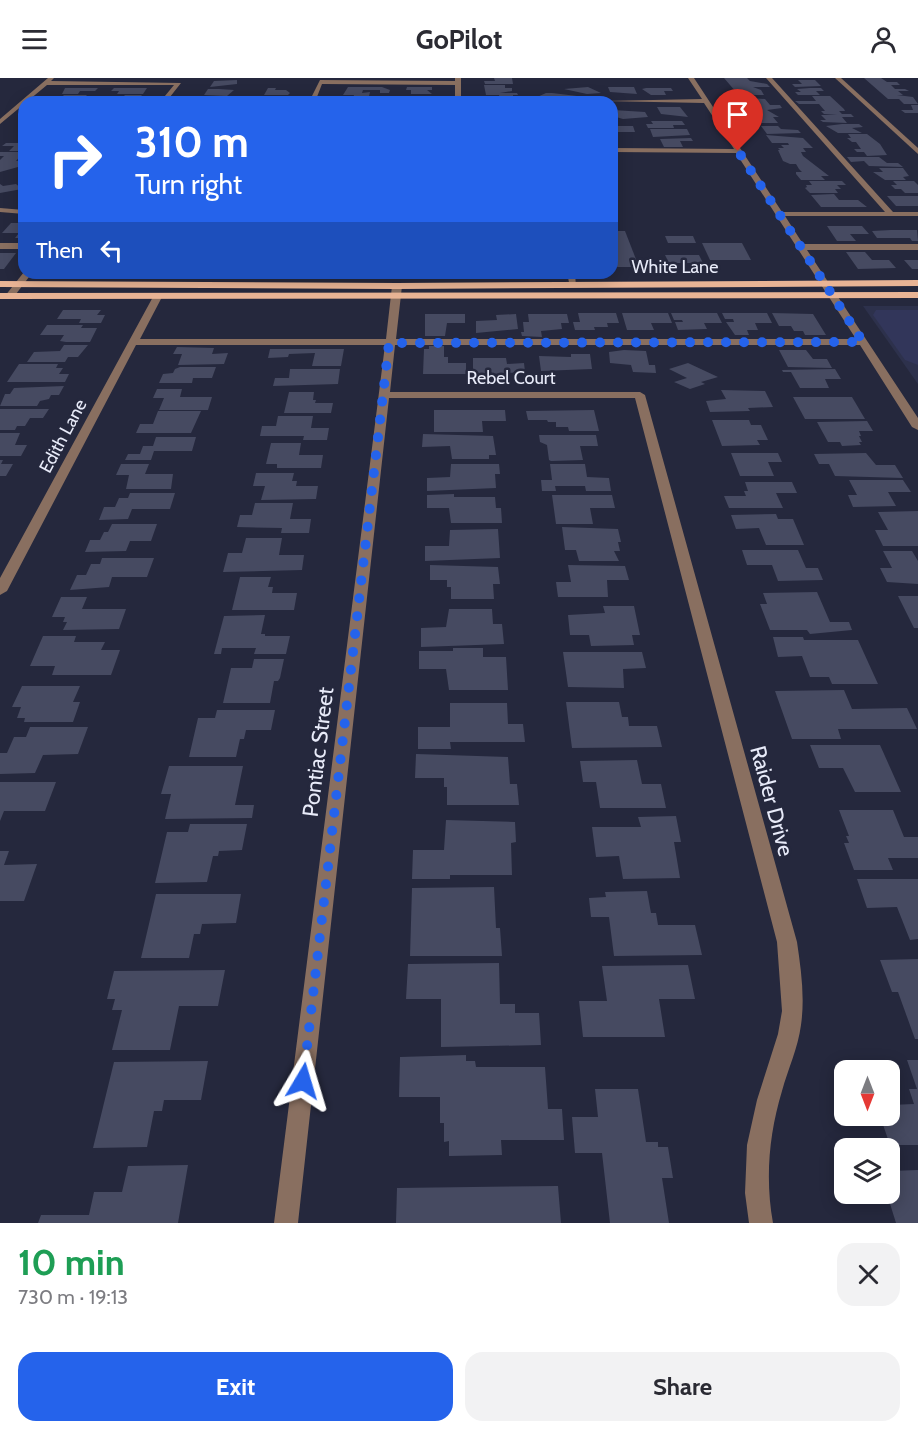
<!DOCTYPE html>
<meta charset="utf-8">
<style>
:root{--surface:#fff;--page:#f2f2f3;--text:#2b2b33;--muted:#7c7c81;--accent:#2563eb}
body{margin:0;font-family:Cabin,sans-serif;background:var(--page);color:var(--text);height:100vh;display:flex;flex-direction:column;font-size:22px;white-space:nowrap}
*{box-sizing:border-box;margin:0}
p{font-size:20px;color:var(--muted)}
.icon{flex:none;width:33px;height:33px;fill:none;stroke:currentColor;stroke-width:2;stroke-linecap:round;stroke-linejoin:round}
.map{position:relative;height:1145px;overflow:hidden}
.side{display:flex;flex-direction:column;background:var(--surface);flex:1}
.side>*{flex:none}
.hud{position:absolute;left:18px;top:18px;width:600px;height:183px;border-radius:18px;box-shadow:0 3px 15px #0003;background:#2563eb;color:#fff;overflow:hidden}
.needle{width:39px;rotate:180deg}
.buttons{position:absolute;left:834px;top:982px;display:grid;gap:12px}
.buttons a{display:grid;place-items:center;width:66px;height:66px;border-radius:12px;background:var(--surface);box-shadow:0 3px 15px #0003;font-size:30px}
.pin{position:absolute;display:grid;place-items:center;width:51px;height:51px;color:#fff;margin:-62px -26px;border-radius:50% 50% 50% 0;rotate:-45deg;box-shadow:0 0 6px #0007}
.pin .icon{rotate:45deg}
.me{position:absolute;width:66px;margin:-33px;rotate:7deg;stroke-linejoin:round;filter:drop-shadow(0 0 4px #0008)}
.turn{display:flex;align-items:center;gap:21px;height:126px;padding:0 18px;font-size:27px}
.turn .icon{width:78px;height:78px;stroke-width:2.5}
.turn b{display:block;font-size:42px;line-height:51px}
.then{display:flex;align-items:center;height:57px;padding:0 18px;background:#0003;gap:12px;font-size:22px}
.round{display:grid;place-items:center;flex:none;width:63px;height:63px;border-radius:18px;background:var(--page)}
.summary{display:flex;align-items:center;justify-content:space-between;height:102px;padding:0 18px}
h1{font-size:36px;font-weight:700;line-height:45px;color:#1e9e55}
.action{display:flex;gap:12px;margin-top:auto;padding:12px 18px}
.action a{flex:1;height:69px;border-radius:18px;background:var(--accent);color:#fff;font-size:24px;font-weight:700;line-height:69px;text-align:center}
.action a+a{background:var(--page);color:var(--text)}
header{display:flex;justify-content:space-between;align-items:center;height:78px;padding:0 18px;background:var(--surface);font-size:27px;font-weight:700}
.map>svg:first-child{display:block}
</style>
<header><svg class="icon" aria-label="menu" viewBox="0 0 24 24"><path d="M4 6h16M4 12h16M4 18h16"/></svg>GoPilot<svg class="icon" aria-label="person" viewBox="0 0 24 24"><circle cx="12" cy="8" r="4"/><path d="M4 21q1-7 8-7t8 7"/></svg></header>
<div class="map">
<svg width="918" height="1145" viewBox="0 0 918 1145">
<rect width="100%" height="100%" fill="#25283d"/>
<polygon fill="#2d314c" points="863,228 918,228 918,306"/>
<polygon fill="#32365a" points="876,232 918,232 918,287 905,282 873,237"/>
<g fill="#464a61">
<polygon points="494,0 512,0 513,6 485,6 484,3 495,3"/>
<polygon points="724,0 747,0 750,3 767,6 770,9 753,9 761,12 764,17 750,17 747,14 736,14"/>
<polygon points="864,0 881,0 887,4 897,4 900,7 891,7 895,11 905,11 909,13 898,13 903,17 897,17 913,19 918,26 904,26 899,21 888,21"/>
<polygon points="237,2 237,6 210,9 214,3"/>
<polygon points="798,2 815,2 821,8 795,9 792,6 802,6"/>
<polygon points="484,7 505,7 505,10 512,10 512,13 500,15 517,15 518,17 513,17 513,21 500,21 499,17 486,17"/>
<polygon points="348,9 382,9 390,12 389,15 380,15 380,12 363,12 362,15 370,14 369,18 374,18 374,20 353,20 354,17 343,17"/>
<polygon points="407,9 432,9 432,12 427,12 432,16 411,16 411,12 406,12"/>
<polygon points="588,9 601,15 587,16 564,11"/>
<polygon points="608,9 634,9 637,16 610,14"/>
<polygon points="65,10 98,10 95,13 80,13 78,16 62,16"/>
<polygon points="114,10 147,10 143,16 117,16 119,13 111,13"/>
<polygon points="268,10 276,10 275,12 286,12 290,15 288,17 264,17"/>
<polygon points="646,10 671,10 673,13 664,13 666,17 651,17 642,11"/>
<polygon points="810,10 821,10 824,13 816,13 820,17 798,17 795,14 801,14 797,11"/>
<polygon points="208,11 219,11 234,12 227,18 204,17"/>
<polygon points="546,15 552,15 577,18 572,21 561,20 557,22 535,20"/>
<polygon points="64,17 87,17 84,20 57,23"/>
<polygon points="125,17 142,17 137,23 108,23 111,19 123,19"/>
<polygon points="404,18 431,18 431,22 397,24 397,21 404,21"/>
<polygon points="812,18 830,18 844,31 845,33 839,33 842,36 851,36 854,39 842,39 847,45 823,44 820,42 826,42 821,37 837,37 824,36 821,33 825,33 819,26 799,26 795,23 816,23"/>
<polygon points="198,19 223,19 221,22 195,24"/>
<polygon points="268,19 290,19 288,23 265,24"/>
<polygon points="738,19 765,21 770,27 780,27 782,30 767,32 779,39 773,39 778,45 759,45 757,42 762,42 757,36 751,36 747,31 753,30 750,26 746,26"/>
<polygon points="911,27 918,27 918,35 905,35 901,32 913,32"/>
<polygon points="657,29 680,29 688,39 661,36"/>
<polygon points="613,32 645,34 648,39 623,41 616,39"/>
<polygon points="651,43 682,43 685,47 673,47 674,50 648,50 646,46 653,46"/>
<polygon points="842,46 859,46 863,49 852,50 862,55 838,55 826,48"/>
<polygon points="612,48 633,48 635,54 612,54"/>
<polygon points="761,48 778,48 781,51 798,52 801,55 767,56"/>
<polygon points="650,51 687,51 690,57 653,59"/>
<polygon points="848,56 867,56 880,66 887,77 867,78 864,74 857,74 854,71 861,71 856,64 852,64 847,60 851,60"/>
<polygon points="766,57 803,60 813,70 803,70 806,74 801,74 803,78 829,98 821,98 825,102 801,102 796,96 796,94 802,94 799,91 796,86 790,86 783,83 778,72 780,72 778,70 784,70 781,67 789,67 788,65 772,65"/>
<polygon points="691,60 693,63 680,63 683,69 664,69 660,61"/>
<polygon points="6,65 24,65 24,73 9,73 14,68 2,68"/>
<polygon points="0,74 24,74 16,83 23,83 18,89 0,94 0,82 4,78 0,78"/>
<polygon points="847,79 879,79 887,85 898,85 903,89 869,88 864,83 851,84"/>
<polygon points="879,90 903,90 909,98 903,99 906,102 885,102 873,94 883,94"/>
<polygon points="809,103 842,103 846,107 837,107 841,111 835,111 838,115 810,115 805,110 807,109 806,107 812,107"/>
<polygon points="893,103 914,103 918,107 918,115 905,115 901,111 895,111 891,107 897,107"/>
<polygon points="0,106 3,108 16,106 22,111 0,115"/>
<polygon points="834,116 839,122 858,122 867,129 821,129 811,117"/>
<polygon points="887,118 918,118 918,128 896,128"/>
<polygon points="11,145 24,145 24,160 15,160 19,155 2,155"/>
<polygon points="827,148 862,148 869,156 850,156 856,163 837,163"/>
<polygon points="891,152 917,152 918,163 912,163 910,160 877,160 872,153"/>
<polygon points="612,153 625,153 639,189 612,189"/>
<polygon points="665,158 693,158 696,165 668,165"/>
<polygon points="702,165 742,165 751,182 710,182"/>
<polygon points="846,174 865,174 872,182 889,182 896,190 858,191"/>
<polygon points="0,175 16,175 4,191 0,191"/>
<polygon points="665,177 699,177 703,185 669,185"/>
<polygon points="904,182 918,182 918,191 912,191"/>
<polygon points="63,232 101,232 97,237 105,237 101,245 79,245 81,241 57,241"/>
<polygon points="578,235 616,235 619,245 607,245 608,249 594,249 595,252 575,252 573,244 580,244"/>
<polygon points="622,235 668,235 672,245 651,245 654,252 627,252"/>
<polygon points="671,235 717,235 722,245 704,245 707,251 678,252 675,244 683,244 682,242 674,242"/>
<polygon points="722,235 767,235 772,245 755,245 758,252 747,252 749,257 735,257 726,244 734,244 733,241 725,241"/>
<polygon points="772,235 813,236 826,257 805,257 803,253 794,253 791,248 779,248"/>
<polygon points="425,236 465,236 465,245 447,245 445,258 425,258"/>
<polygon points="516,236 518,251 476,255 476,243 497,242 496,237"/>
<polygon points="528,236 567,236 569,245 561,245 562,251 541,253 542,259 522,258 521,254 524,254 523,244 529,244"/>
<polygon points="47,247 83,247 81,250 97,250 90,264 66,264 60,263 64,257 40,257"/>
<polygon points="64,267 88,267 78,279 68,279 65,284 27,284 34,274 60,273"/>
<polygon points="429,268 444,268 444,279 448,279 448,285 466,285 466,296 423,296 424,271 429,271"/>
<polygon points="177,269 214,270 212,276 228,275 224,286 178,287 182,276 173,276"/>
<polygon points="270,271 344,271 341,288 312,288 315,275 289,276 288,279 268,280"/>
<polygon points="624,272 646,273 649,287 655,287 656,295 633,294 631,287 610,285 609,274"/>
<polygon points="779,272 806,272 813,281 827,281 832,290 788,289"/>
<polygon points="571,276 590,276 592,291 541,293 539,278 571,279"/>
<polygon points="473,280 506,280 507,286 524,285 525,294 473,297"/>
<polygon points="688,285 718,299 701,304 705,306 690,311 674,304 687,300 669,291"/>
<polygon points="19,286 58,286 56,290 63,290 59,296 69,296 65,304 7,304"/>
<polygon points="180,289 216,289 212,300 193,300 192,305 159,305 163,296 173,295 175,291"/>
<polygon points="290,291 340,291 338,306 273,308 275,300 289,300"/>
<polygon points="835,291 841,301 825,301 829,310 800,310 791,294 783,294 782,292"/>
<polygon points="64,308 59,317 51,317 49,321 40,323 37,328 0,328 5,316 10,316 14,310"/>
<polygon points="157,311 182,311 180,319 212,319 208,332 159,332 164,320 153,320"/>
<polygon points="721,312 765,313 773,329 748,330 750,333 710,334 706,323 726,321"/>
<polygon points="289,314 314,314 313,322 316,322 315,325 333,325 331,335 284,335"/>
<polygon points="793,319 852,319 865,341 805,341"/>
<polygon points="0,331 49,331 43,340 30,340 25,348 17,348 15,352 0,352"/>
<polygon points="434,332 505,332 506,343 482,343 483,354 434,354"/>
<polygon points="594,332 599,353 569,353 568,349 556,349 556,344 548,344 547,342 528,342 526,333"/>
<polygon points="158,333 201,333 191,355 136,355 140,346 153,346"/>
<polygon points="278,338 313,338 311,350 329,350 327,362 303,362 304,358 260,358 262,348 276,348"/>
<polygon points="712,342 749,342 751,347 761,347 768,362 757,362 760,367 722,368"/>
<polygon points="867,343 873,353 859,353 861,358 859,358 862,364 859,364 861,367 842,368 840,364 828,364 817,344"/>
<polygon points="0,355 20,355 15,367 27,367 21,378 0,378"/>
<polygon points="423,356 493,358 496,377 489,377 489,381 452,381 450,368 422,369"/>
<polygon points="539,357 596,357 598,368 580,368 583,382 551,383 549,382 547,367 540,364"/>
<polygon points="156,359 196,359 192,373 154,373 151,382 125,382 128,376 140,376 143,368 153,368"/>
<polygon points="271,365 301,365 299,377 323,377 321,390 277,390 277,386 266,386"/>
<polygon points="731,375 778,375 782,384 768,384 774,398 740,398"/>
<polygon points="866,375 876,387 895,387 903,400 835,398 829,386 819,386 814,376"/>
<polygon points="0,382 3,382 1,386 13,386 6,398 0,398"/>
<polygon points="121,386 149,386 145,396 173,396 171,411 126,411 129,397 116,397"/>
<polygon points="451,386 499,386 500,396 495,396 496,410 427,413 427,400 450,399"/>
<polygon points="550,386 585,386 587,399 609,400 611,413 586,413 585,408 555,408 556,413 542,413 541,402 552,402"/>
<polygon points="256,395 294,395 292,403 297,403 296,408 318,408 316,421 261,422 265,408 253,408"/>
<polygon points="849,402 903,402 911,414 888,414 896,428 853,429 848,417 857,417"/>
<polygon points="745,404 792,404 797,415 776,415 783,430 729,430 724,418 746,418 744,413 748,413"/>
<polygon points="130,415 175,415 170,431 132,431 128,441 99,442 104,429 115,429 119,420 128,420"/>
<polygon points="454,416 454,419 495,419 496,430 501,430 502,445 451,445 449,430 427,430 427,417"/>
<polygon points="552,417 612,417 615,430 590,430 593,446 556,446"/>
<polygon points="255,425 293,425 290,441 311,441 309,455 281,455 282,450 237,449 240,437 252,437"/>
<polygon points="918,433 918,468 883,468 875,452 888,452 878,434"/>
<polygon points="776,436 778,441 793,441 804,467 766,467 759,450 736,451 731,437"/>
<polygon points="112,446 157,446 151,463 130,463 126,473 85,474 90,462 100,462 104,454 108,454"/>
<polygon points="562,449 618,451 621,464 618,464 620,473 614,473 619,483 579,483 576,472 565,472"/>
<polygon points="498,451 500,480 425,483 425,468 449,468 450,452"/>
<polygon points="246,460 282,460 279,477 304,477 302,492 223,494 228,475 242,475"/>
<polygon points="742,472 798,472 806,490 818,490 823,502 778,503 772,487 747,487"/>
<polygon points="883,473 912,473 918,483 918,506 887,504 880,490 892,490"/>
<polygon points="102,480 154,480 147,499 112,499 109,509 70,512 77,497 86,497 91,486 100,486"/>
<polygon points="430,487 498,489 500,506 493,506 494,521 451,521 451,509 447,509 447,502 430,502"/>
<polygon points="568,487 625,488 629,502 607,502 608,519 558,519 556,504 571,504"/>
<polygon points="240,499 271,499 268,509 273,509 272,515 297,515 294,532 232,532"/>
<polygon points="817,514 830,544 849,544 852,552 810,556 807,552 770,552 760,526 767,526 763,515"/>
<polygon points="898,518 918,518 918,550 914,550"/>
<polygon points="61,519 87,519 82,531 126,531 119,551 63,552 67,544 63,544 65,539 52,539"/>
<polygon points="603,528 634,528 640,557 632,557 634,567 591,568 589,557 570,557 568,537 605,535"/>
<polygon points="449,531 492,531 493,546 502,546 504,566 421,569 421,550 446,549"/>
<polygon points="265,537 261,556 265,556 265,558 290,558 286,576 254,576 256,570 222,570 221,576 214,576 224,538"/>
<polygon points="43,558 76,558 74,564 105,564 101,572 120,572 111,597 52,597 55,588 30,588"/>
<polygon points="773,559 803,559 804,562 858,562 878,606 832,606 829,599 810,599 802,578 778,579"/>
<polygon points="453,570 483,570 483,579 506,579 508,612 449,612 446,591 419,591 419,573 453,573"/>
<polygon points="563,574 642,574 646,590 623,591 624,610 568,609"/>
<polygon points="254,581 284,581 280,600 278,603 274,603 270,625 223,625 231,590 252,590"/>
<polygon points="22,608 80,608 73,624 80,624 73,644 24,644 25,640 17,640 21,629 12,629"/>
<polygon points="844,612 852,631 907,630 917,651 838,651 841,661 792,661 775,613"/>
<polygon points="566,624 619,624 622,639 628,639 629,648 657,648 662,669 572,670"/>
<polygon points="450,625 507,625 508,646 523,646 525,664 450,664 451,671 418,671 418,649 450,649"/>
<polygon points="217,632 275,632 271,652 246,652 244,661 240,661 236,679 189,679 198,640 215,640"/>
<polygon points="30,649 88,649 78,676 43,677 35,695 0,696 0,675 7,675 14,659 26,659"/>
<polygon points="810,667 880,667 901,714 855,714 843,690 819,690"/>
<polygon points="416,676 508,679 510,706 517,706 519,727 447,727 447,709 444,709 444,700 415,700"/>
<polygon points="637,682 642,706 661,706 666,730 600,730 596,704 583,704 580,683"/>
<polygon points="169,688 243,688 235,727 254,727 252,740 165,741 171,716 161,716"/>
<polygon points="0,704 56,704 45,733 4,733 0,743"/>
<polygon points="839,732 893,732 904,759 918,759 918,780 888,780 893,792 854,792 844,765 849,765 846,758 849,758"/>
<polygon points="676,738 681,764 674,764 680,800 623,801 619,778 596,779 592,749 641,749 638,739"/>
<polygon points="446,742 515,744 516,764 511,765 512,797 450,797 450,801 412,801 413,772 444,772"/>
<polygon points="190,746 247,746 242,772 219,773 218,778 213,778 207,804 155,805 167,754 188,754"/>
<polygon points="0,773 9,773 4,787 37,786 24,823 0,823"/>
<polygon points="857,801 918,801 918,861 910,862 897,829 867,830"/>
<polygon points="494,809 496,850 500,850 502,878 410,878 412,810"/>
<polygon points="647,813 651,835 656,835 658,847 695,847 702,877 614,878 609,839 591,839 589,820 606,819 605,814"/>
<polygon points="156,816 241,816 236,845 202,846 200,856 194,856 189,880 141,880"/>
<polygon points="918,881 918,961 915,961 898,914 892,914 880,882"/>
<polygon points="499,885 500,926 515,926 515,935 539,935 541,967 441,969 441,921 406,921 408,886"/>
<polygon points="688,887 695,921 659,921 665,959 583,959 579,923 607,923 602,888"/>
<polygon points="225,892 218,928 179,928 170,972 112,972 122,932 112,932 115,921 107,921 114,893"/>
<polygon points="466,977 466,983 475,983 476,989 545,989 548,1031 562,1031 564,1062 501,1062 502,1077 449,1078 449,1063 444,1064 444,1045 440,1045 440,1019 399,1019 400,979"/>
<polygon points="907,982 918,982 918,1067 890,1067 880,1038 890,1038 890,1027 914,1026 909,1011 917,1011"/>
<polygon points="208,983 201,1022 164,1022 162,1033 154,1033 147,1069 93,1070 114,984"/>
<polygon points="595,1011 638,1011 646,1064 658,1064 658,1069 668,1069 673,1100 662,1100 669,1145 610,1145 602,1075 575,1075 572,1039 598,1039"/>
<polygon points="188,1087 178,1145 38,1145 41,1137 89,1137 94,1114 122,1114 128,1088"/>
<polygon points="918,1092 918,1145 896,1145 887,1116 890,1116 890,1093"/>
<polygon points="558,1108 561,1145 396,1145 397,1110"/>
</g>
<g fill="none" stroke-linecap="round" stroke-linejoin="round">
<g fill="#896f60" fill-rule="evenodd">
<polygon points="48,0 54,0 51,3 181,5 166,24 160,24 174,7 47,7 0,46 0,41"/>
<polygon points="455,0 461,0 461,24 455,24 455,7 322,6 315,24 309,24 320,2 455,3"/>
<path d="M688,0H694L782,134H885L766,0H772L893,134H918V138H785L803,166H918V172H807L918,340V352L912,349L860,267H395L390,314H640L645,317L797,864C801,891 805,919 801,947C798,970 788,991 782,1013C769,1056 765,1101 773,1145H749L745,1115L747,1067L757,1022L778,956L782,933L777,864L635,320H389L298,1145H274L385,267H136L7,513L0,517V500L154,217L162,219L140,261H386L392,208L397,205L402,208L396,261H856L736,75L612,74V70L734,71L704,25L603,23L702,21Z"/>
<polygon points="835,0 841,0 918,70 918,76"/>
<polygon points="0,130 24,132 24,136 0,134"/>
<rect x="0" y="165" width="24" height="6"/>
<polygon points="24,194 32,195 13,220 7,220 5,218"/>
<polygon points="567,195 575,195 576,209 570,209"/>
</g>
<g fill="#e9b495" fill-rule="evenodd">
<polygon points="918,202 918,208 397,211 0,209 0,203 397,205"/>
<polygon points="918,214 918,220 0,221 0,215"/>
</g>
</g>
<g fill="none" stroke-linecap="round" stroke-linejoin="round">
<polyline stroke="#2563eb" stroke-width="10" stroke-dasharray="0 18" points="303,1003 389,265 863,264 738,73"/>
</g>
<g text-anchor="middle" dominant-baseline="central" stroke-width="5" stroke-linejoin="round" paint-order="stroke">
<g font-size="18" fill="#e8ebf9" stroke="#25283d">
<text x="675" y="189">White Lane</text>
<text x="511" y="300">Rebel Court</text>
<text transform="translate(63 358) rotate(-62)">Edith Lane</text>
</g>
<g font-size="22" fill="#e8ebf9" stroke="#25283d">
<text transform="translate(318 674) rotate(-83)">Pontiac Street</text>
<text transform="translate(772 723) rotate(75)">Raider Drive</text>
</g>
</g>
</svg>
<div class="buttons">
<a><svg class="needle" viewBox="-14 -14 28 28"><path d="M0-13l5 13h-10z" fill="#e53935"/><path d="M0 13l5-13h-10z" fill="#7c7c81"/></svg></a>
<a><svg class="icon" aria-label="layers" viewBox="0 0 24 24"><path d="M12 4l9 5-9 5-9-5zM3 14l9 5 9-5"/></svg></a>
</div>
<div class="pin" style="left:738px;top:73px;background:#d93025"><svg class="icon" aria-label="arrive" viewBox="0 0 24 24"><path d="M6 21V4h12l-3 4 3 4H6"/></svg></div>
<svg class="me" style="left:303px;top:1003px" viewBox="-20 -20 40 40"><path d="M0-17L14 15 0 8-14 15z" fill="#2563eb" stroke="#fff" stroke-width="4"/></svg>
<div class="hud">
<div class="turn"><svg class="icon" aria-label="right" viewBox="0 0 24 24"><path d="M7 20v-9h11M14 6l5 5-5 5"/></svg><div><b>310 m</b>Turn right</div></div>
<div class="then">Then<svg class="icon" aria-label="left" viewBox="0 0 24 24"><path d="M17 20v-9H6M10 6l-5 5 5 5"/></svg></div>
</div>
</div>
<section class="side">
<div class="summary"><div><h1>10 min</h1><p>730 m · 19:13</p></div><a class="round"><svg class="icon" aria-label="close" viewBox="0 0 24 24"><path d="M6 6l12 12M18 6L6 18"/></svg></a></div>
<div class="action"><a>Exit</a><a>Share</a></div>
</section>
